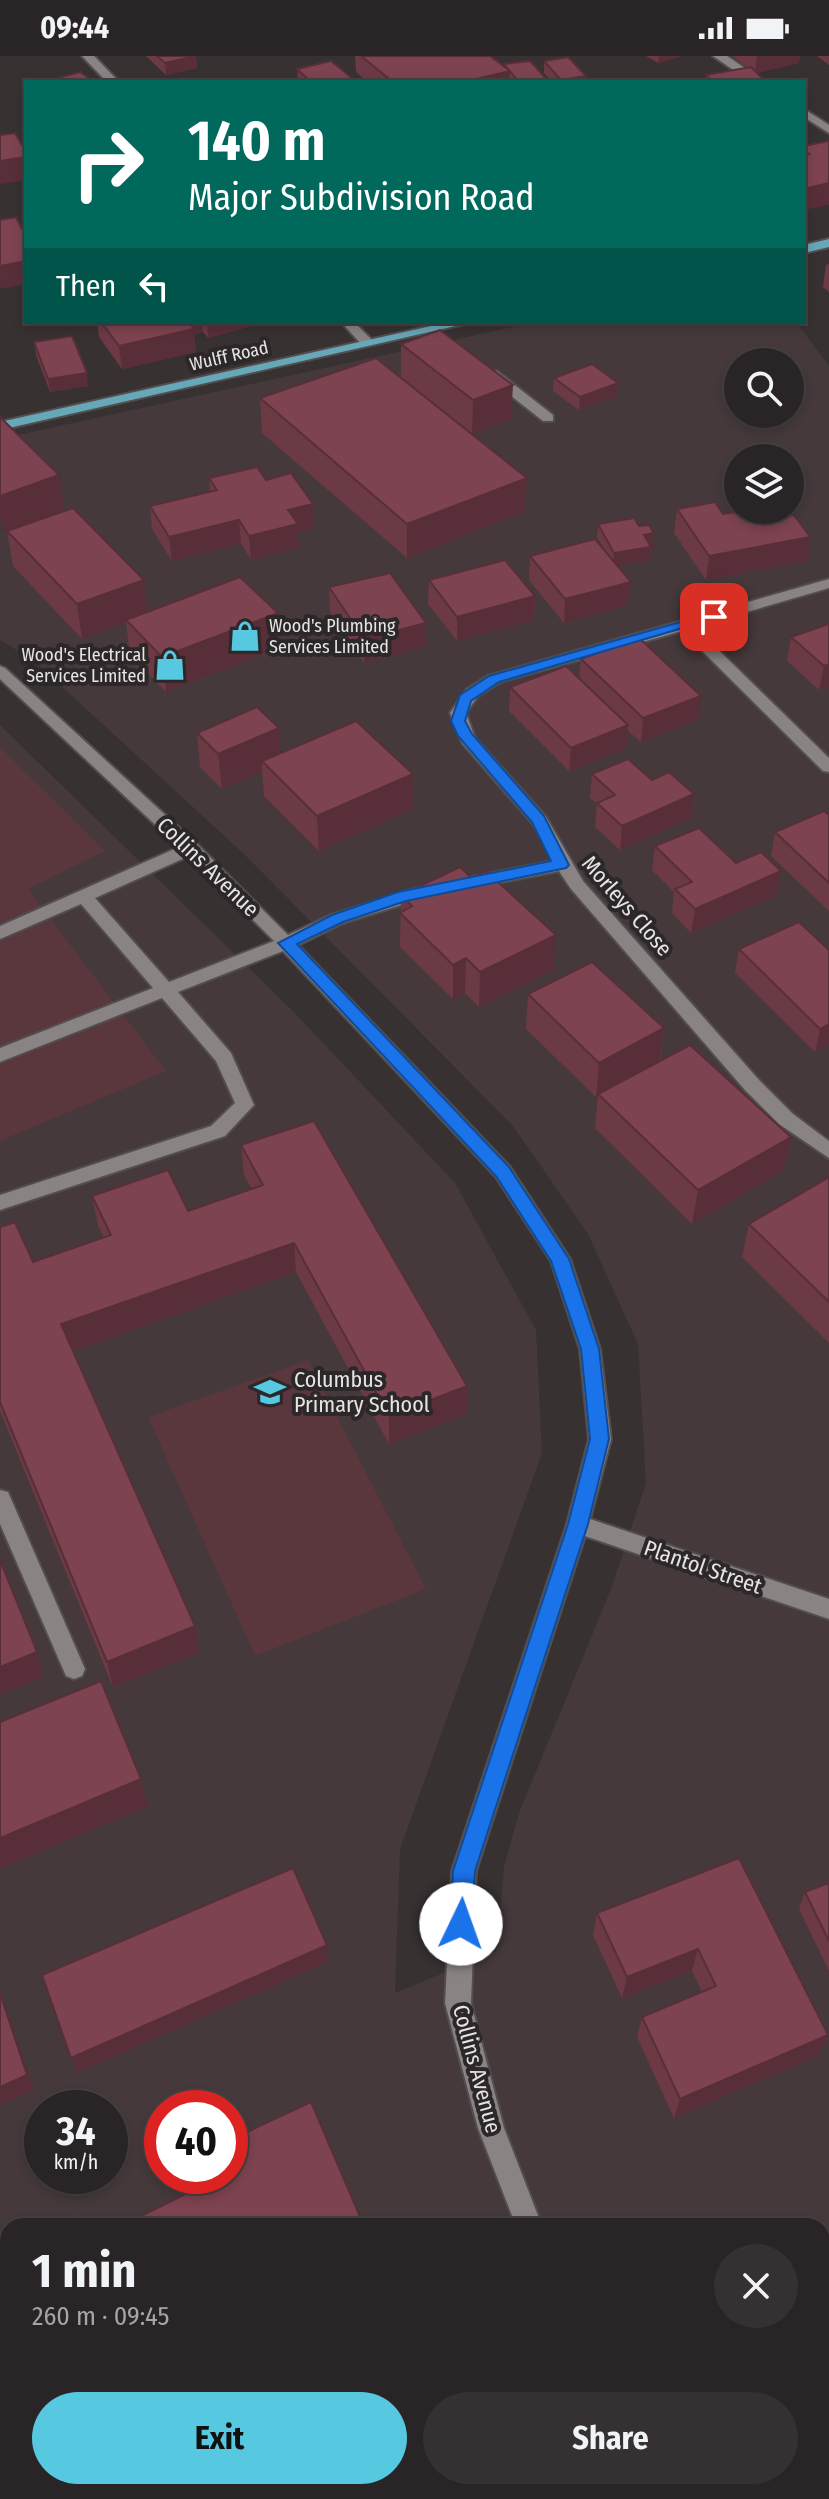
<!DOCTYPE html>
<meta charset="utf-8">
<style>
:root{--surface:#292526;--page:#353132;--text:#f1f3f6;--muted:#a5a5a7;--line:#454243;--accent:#56c9e1}
body{margin:0;font-family:"Fira Sans Condensed",sans-serif;background:var(--page);color:var(--text);height:100vh;display:flex;flex-direction:column;font-size:30px;white-space:nowrap}
*{box-sizing:border-box;margin:0}
p{font-size:26px;color:var(--muted)}
.icon{flex:none;width:44px;height:44px;fill:none;stroke:currentColor;stroke-width:2;stroke-linecap:round;stroke-linejoin:round}
.map{position:relative;flex:1;overflow:hidden}
.sheet{position:absolute;left:0px;top:2162px;width:830px;height:282px;display:flex;flex-direction:column;background:var(--surface);border-radius:24px 24px 0 0;box-shadow:0 4px 12px #0003,0 0 0 2px var(--line)}
.sheet>*{flex:none}
.hud{position:absolute;left:24px;top:24px;width:782px;height:244px;border-radius:0px;box-shadow:0 4px 12px #0003,0 0 0 2px var(--line);background:#00695c;color:#fff;overflow:hidden}
.buttons{position:absolute;left:724px;top:292px;display:grid;gap:16px}
.buttons a{display:grid;place-items:center;width:80px;height:80px;border-radius:50%;background:var(--surface);box-shadow:0 4px 12px #0003,0 0 0 2px var(--line);font-size:40px}
.speed{position:absolute;left:24px;top:2034px;display:flex;gap:16px;font-size:40px;font-weight:700;text-align:center}
.speed>*{display:grid;place-content:center;width:104px;height:104px;border-radius:50%;background:var(--surface);box-shadow:0 4px 12px #0003,0 0 0 2px var(--line);line-height:1}
.speed small{font-size:20px;font-weight:400}
.speed .limit{border:12px solid #d22;background:#fff;color:#111}
.pin{position:absolute;display:grid;place-items:center;width:68px;height:68px;color:#fff;margin:-34px;border-radius:16px;box-shadow:0 4px 12px #0006}
.me{position:absolute;width:88px;margin:-44px;rotate:3deg;stroke-linejoin:round;filter:drop-shadow(0 0 6px #0008)}
.turn{display:flex;align-items:center;gap:28px;height:168px;padding:0 32px;font-size:36px}
.turn .icon{width:104px;height:104px;stroke-width:2.5}
.turn b{display:block;font-size:56px;line-height:68px}
.then{display:flex;align-items:center;height:76px;padding:0 32px;background:#0003;gap:16px;font-size:30px}
.round{display:grid;place-items:center;flex:none;width:84px;height:84px;border-radius:42px;background:var(--page)}
.headline{display:flex;align-items:center;justify-content:space-between;height:136px;padding:0 32px}
h1{font-size:48px;font-weight:700;line-height:60px}
.cta{display:flex;gap:16px;margin-top:auto;padding:16px 32px}
.cta a{flex:1;height:92px;border-radius:48px;background:var(--accent);color:#111;font-size:32px;font-weight:700;line-height:92px;text-align:center}
.cta a+a{background:var(--page);color:var(--text)}
.status{display:flex;justify-content:space-between;align-items:center;height:56px;padding:0 40px;background:var(--surface);direction:ltr}
.status svg{height:22px;fill:currentColor}
.map>svg:first-child{display:block}
</style>
<div class="status"><b>09:44</b><svg viewBox="0 0 49 12"><path d="M0 12V9h3v3zM5 12V6h3v6zM10 12V3h3v9zM15 12V0h3v12zM26 1h20v11H26zM47 4h2v5h-2z"/></svg></div>
<div class="map">
<svg width="829" height="2443" viewBox="0 0 829 2443">
<rect width="100%" height="100%" fill="#373132"/>
<path fill="#45393b" fill-rule="evenodd" d="M535,266H796L829,310V2443H0V669L293,955L455,1127L536,1274L542,1397L400,1793L395,1937L496,1895L504,1811L519,1757L611,1533L646,1427L638,1288L588,1178L513,1070L245,799L33,604L0,584V383ZM738,306H790V358H738ZM738,402H790V454H738ZM42,2052H110V2120H42ZM162,2052H230V2120H162ZM8,2170H822V2436H8Z"/>
<g fill="#5a363d">
<polygon points="0,691 105,795 28,833 166,1015 0,1085"/>
<polygon points="308,1304 426,1533 255,1600 148,1361"/>
</g>
<g fill="none" stroke-linecap="round" stroke-linejoin="round">
<defs>
<g id="minor">
<polygon points="82,0 94,0 119,26 107,26"/>
<polygon points="713,0 727,0 765,26 751,26"/>
<polygon points="804,53 829,69 829,77 804,61"/>
<polygon points="341,266 354,266 375,287 363,290"/>
<polygon points="487,315 497,315 553,359 553,365 543,365 487,321"/>
<polygon points="829,523 829,532 695,571 829,702 829,716 823,715 682,575 500,626 478,640 466,657 475,682 546,761 583,825 759,1024 793,1058 829,1085 829,1102 779,1068 745,1034 571,833 559,815 467,833 461,831 458,827 461,823 554,805 534,769 462,687 450,657 467,633 488,620"/>
<path d="M0,610L5,612L197,788L288,879L331,859L427,829L433,831L436,835L433,839L343,867L298,889L510,1111L570,1203L600,1293L611,1383L590,1463L829,1543V1563L585,1480L476,1815L471,1947L504,2072L542,2170H516L478,2072L445,1947L452,1815L567,1468L589,1383L580,1293L551,1205L496,1121L283,895L178,936L231,997L254,1049L225,1080L0,1154V1139L211,1070L235,1047L216,1005L162,942L0,1006V992L153,932L81,848L0,883V870L179,791L0,623ZM189,800L274,885L169,926L95,842Z"/>
<polygon points="0,1434 8,1436 11,1443 85,1613 82,1620 74,1623 66,1620 63,1613 0,1468"/>
<polygon points="829,2247 829,2275 822,2278 822,2250"/>
<polygon points="437,2436 478,2436 476,2443 435,2443"/>
<polygon points="621,2436 650,2436 652,2443 623,2443"/>
</g>
<g id="major">
<polygon points="829,183 829,191 804,197 804,189"/>
<polygon points="449,266 473,266 0,374 0,366"/>
</g>
</defs>
<use href="#minor" stroke="#524e4f" stroke-width="4"/>
<use href="#major" stroke="#524e4f" stroke-width="4"/>
<use href="#minor" fill="#8a8384" fill-rule="evenodd"/>
<use href="#major" fill="#66a8b7" fill-rule="evenodd"/>
</g>
<g fill="#6c3a45">
<polygon points="146,0 196,0 197,12 166,19"/>
<polygon points="355,0 490,0 504,11 504,8 549,26 367,26 356,16"/>
<polygon points="646,0 682,0 658,7"/>
<polygon points="732,0 800,0 799,7 756,17 766,26 705,26 706,19 748,12"/>
<polygon points="817,0 829,0 829,9"/>
<polygon points="544,5 586,20 585,26 552,26 544,17"/>
<polygon points="297,13 353,23 353,26 298,26"/>
<polygon points="26,31 26,54 22,32"/>
<polygon points="829,208 829,236 823,231 826,209"/>
<polygon points="97,266 266,266 208,282 203,276 194,278 196,296 122,313 99,281"/>
<polygon points="34,286 88,330 50,336 36,299"/>
<polygon points="401,288 511,363 472,378 401,322"/>
<polygon points="554,322 618,327 617,340 579,354 553,335"/>
<polygon points="260,342 525,456 407,502 262,377"/>
<polygon points="209,422 266,424 314,472 298,475 299,492 251,503 241,488 172,505 152,473 150,450 210,436"/>
<polygon points="677,453 767,464 810,481 807,505 706,524 674,477"/>
<polygon points="598,468 653,491 651,491 650,504 617,509 628,549 564,567 529,524 530,500 605,495 597,481"/>
<polygon points="7,475 144,524 147,556 278,557 280,592 166,636 130,599 126,566 82,583 13,510"/>
<polygon points="429,524 535,540 534,564 457,585 428,548"/>
<polygon points="329,531 426,591 364,607 330,555"/>
<polygon points="829,568 829,630 819,634 787,605 791,581"/>
<polygon points="581,603 698,663 641,686 627,674 626,693 569,715 509,655 510,631 579,623"/>
<polygon points="197,677 280,697 413,753 319,795 264,740 262,715 222,733 200,711"/>
<polygon points="592,718 652,724 694,738 691,762 620,794 595,771 597,748 590,742"/>
<polygon points="829,759 829,855 771,800 775,776"/>
<polygon points="655,790 781,815 777,839 691,877 672,857 674,836 652,814"/>
<polygon points="472,822 553,914 479,951 465,937 453,943 400,891 401,839"/>
<polygon points="739,893 829,894 829,989 815,996 735,917"/>
<polygon points="528,938 664,972 660,1005 791,1081 784,1114 692,1168 595,1072 598,1039 596,1041 526,973"/>
<polygon points="241,1089 467,1330 466,1358 389,1388 296,1216 73,1295 195,1570 200,1596 113,1631 0,1355 0,1171 33,1206 104,1182 98,1169 92,1140 188,1155 252,1133 244,1119"/>
<polygon points="829,1121 829,1287 742,1201 749,1168"/>
<polygon points="739,1802 828,1979 819,1999 674,2062 637,1981 642,1961 702,1936 692,1915 622,1942 593,1879 597,1857"/>
<polygon points="829,1827 829,1915 799,1853 805,1836"/>
</g>
<g fill="#582f38">
<polygon points="196,0 197,12 166,19 165,7"/>
<polygon points="659,0 682,0 658,7"/>
<polygon points="757,0 800,0 799,7 755,17"/>
<polygon points="510,15 509,26 464,26"/>
<polygon points="586,20 585,26 561,26 561,24"/>
<polygon points="26,101 26,124 0,128 0,105"/>
<polygon points="829,127 829,149 804,154 804,133"/>
<polygon points="26,205 26,228 0,233 0,210"/>
<polygon points="192,266 202,266 203,276 194,278 196,296 122,313 119,290 193,273"/>
<polygon points="207,266 266,266 208,282"/>
<polygon points="87,317 88,330 50,336 48,323"/>
<polygon points="618,327 617,340 579,354 580,341"/>
<polygon points="513,329 511,363 472,378 473,344"/>
<polygon points="59,419 64,454 3,476 0,460 0,440"/>
<polygon points="527,422 525,456 407,502 407,468"/>
<polygon points="313,448 314,472 298,475 299,492 251,503 249,480 288,454"/>
<polygon points="239,464 241,488 172,505 169,481"/>
<polygon points="654,477 653,491 643,492 644,479"/>
<polygon points="810,481 807,505 706,524 709,500"/>
<polygon points="651,491 650,504 613,510 614,497"/>
<polygon points="144,524 148,559 126,564 126,566 82,583 77,548"/>
<polygon points="631,526 628,549 564,567 565,543"/>
<polygon points="535,540 534,564 457,585 457,561"/>
<polygon points="278,557 280,592 166,636 162,601"/>
<polygon points="426,567 426,591 364,607 364,583"/>
<polygon points="829,608 829,630 819,634 824,610"/>
<polygon points="701,640 698,663 641,686 643,662"/>
<polygon points="628,669 626,693 569,715 571,692"/>
<polygon points="279,672 281,707 262,705 262,715 222,733 218,698"/>
<polygon points="413,718 413,753 319,795 317,760"/>
<polygon points="694,738 691,762 620,794 622,770"/>
<polygon points="781,815 777,839 691,877 695,853"/>
<polygon points="556,879 553,914 479,951 480,916"/>
<polygon points="466,902 465,937 453,943 453,909"/>
<polygon points="829,968 829,989 815,996 820,973"/>
<polygon points="664,972 659,1007 596,1041 599,1007"/>
<polygon points="791,1081 784,1114 692,1168 698,1134"/>
<polygon points="294,1187 296,1216 68,1297 61,1268"/>
<polygon points="467,1330 466,1358 389,1388 389,1360"/>
<polygon points="195,1570 200,1596 113,1631 107,1606"/>
<polygon points="37,1596 44,1621 0,1639 0,1611"/>
<polygon points="141,1723 148,1750 0,1813 0,1782"/>
<polygon points="327,1889 328,1906 77,2017 71,2002"/>
<polygon points="698,1893 692,1915 622,1942 627,1921"/>
<polygon points="0,1936 6,1951 34,2034 0,2049"/>
<polygon points="828,1979 819,1999 674,2062 680,2043"/>
<polygon points="0,2289 8,2315 0,2302"/>
<polygon points="8,2429 8,2436 19,2436 5,2443 0,2443 0,2433"/>
</g>
<g fill="#7d4350" stroke="#582f38" stroke-width="2">
<polygon points="157,0 196,0 165,7"/>
<polygon points="361,0 490,0 510,15 464,26 393,26"/>
<polygon points="568,1 586,20 561,24 544,5"/>
<polygon points="331,5 353,23 342,26 311,26 297,13"/>
<polygon points="530,5 549,26 519,26 504,8"/>
<polygon points="751,11 766,26 713,26 706,19"/>
<polygon points="80,16 94,26 43,26"/>
<polygon points="15,77 26,96 26,101 0,105 0,79"/>
<polygon points="829,85 829,127 804,133 804,99 809,98 804,94 804,90"/>
<polygon points="16,161 26,181 26,205 0,210 0,164"/>
<polygon points="101,266 189,266 194,273 119,290"/>
<polygon points="440,274 513,329 473,344 401,288"/>
<polygon points="72,280 87,317 48,323 34,286"/>
<polygon points="376,302 527,422 407,468 260,342"/>
<polygon points="592,308 618,327 580,341 554,322"/>
<polygon points="0,361 59,419 0,440"/>
<polygon points="257,411 266,424 291,417 313,448 288,454 298,468 249,480 239,464 169,481 150,450 217,434 209,422"/>
<polygon points="715,446 723,458 746,454 759,454 767,464 794,459 810,481 709,500 677,453"/>
<polygon points="73,452 144,524 77,548 7,475"/>
<polygon points="634,462 639,470 649,469 654,477 644,479 651,491 614,497 598,468"/>
<polygon points="595,483 631,526 565,543 530,500"/>
<polygon points="505,504 535,540 457,561 429,524"/>
<polygon points="390,517 426,567 364,583 329,531"/>
<polygon points="240,521 278,557 162,601 126,564"/>
<polygon points="829,568 829,608 824,610 791,581"/>
<polygon points="638,581 701,640 643,662 581,603"/>
<polygon points="566,610 628,669 571,692 510,631"/>
<polygon points="257,651 279,672 218,698 197,677"/>
<polygon points="356,665 413,718 317,760 262,705"/>
<polygon points="628,703 652,724 669,716 694,738 622,770 597,747 615,739 592,718"/>
<polygon points="824,755 829,759 829,827 775,776"/>
<polygon points="699,772 736,807 761,796 781,815 695,853 675,833 692,826 655,790"/>
<polygon points="460,811 472,822 486,815 556,879 480,916 466,902 453,909 400,857 412,850 401,839"/>
<polygon points="799,866 829,894 829,968 820,973 739,893"/>
<polygon points="592,906 664,972 599,1007 528,938"/>
<polygon points="690,989 791,1081 698,1134 598,1038"/>
<polygon points="314,1065 467,1330 389,1360 294,1187 61,1268 195,1570 107,1606 0,1346 0,1171 15,1166 33,1206 111,1179 92,1140 168,1114 188,1155 263,1129 241,1089"/>
<polygon points="829,1121 829,1246 749,1168"/>
<polygon points="0,1504 37,1596 0,1611"/>
<polygon points="101,1625 141,1723 0,1782 0,1666"/>
<polygon points="739,1802 828,1979 680,2043 642,1961 716,1930 698,1893 627,1921 597,1857"/>
<polygon points="293,1812 327,1889 71,2002 42,1919"/>
<polygon points="829,1827 829,1885 805,1836"/>
<polygon points="0,1937 27,2019 0,2031"/>
<polygon points="311,2046 364,2170 147,2170 143,2159 190,2136 184,2120 230,2120 230,2084"/>
<polygon points="8,2301 8,2429 0,2433 0,2302 1,2305"/>
</g>
<polygon fill="#1a73e8" stroke="#114b97" stroke-width="2" points="709,558 720,561 499,626 471,645 465,665 472,678 544,760 569,809 566,812 406,845 343,866 297,888 509,1111 569,1203 599,1293 609,1383 588,1468 475,1815 472,1868 469,1876 461,1879 453,1876 450,1868 453,1815 568,1468 590,1383 581,1293 551,1205 496,1120 278,887 332,859 398,836 551,805 532,766 458,680 451,665 460,639 489,620"/>
<defs>
<symbol id="shop-bare" viewBox="-9 -9 18 18"><path d="M-5-2.5h2.3a2.7 3.5 0 0 1 5.4 0H5L5.5 6h-11ZM-1.5-2.5h3a1.5 2.3 0 0 0-3 0Z" fill="#56c9e1" stroke="#2c2728" stroke-width="2.5" paint-order="stroke"/></symbol>
<symbol id="school-bare" viewBox="-9 -9 18 18"><path d="M0-5L7-2L0 1L-7-2ZM-4 1L0 2.5L4 1V4Q0 6-4 4Z" fill="#56c9e1" stroke="#2c2728" stroke-width="2.5" paint-order="stroke"/></symbol>
</defs>
<g fill-rule="evenodd">
<use href="#shop-bare" x="223" y="558" width="44" height="44"/>
<use href="#shop-bare" x="148" y="587" width="44" height="44"/>
<use href="#school-bare" x="248" y="1314" width="44" height="44"/>
</g>
<g text-anchor="middle" dominant-baseline="central" stroke-width="8" stroke-linejoin="round" paint-order="stroke">
<g font-size="18" fill="#e7e4e4" stroke="#2c2728">
<text transform="translate(229 300) rotate(-13)">Wulff Road</text>
</g>
<g font-size="18" fill="#e7e4e4" stroke="#2c2728" text-anchor="start">
<text x="269" y="570">Wood's Plumbing<tspan x="269" dy="21">Services Limited</tspan></text>
<text x="146" y="599" text-anchor="end">Wood's Electrical<tspan x="146" dy="21">Services Limited</tspan></text>
</g>
<g font-size="22" fill="#e7e4e4" stroke="#2c2728">
<text transform="translate(208 811) rotate(44)">Collins Avenue</text>
<text transform="translate(627 850) rotate(49)">Morleys Close</text>
<text transform="translate(703 1511) rotate(19)">Plantol Street</text>
<text transform="translate(477 2013) rotate(75)">Collins Avenue</text>
</g>
<g font-size="22" fill="#e7e4e4" stroke="#2c2728" text-anchor="start">
<text x="294" y="1323">Columbus<tspan x="294" dy="25">Primary School</tspan></text>
</g>
</g>
</svg>
<div class="buttons">
<a><svg class="icon" aria-label="search" viewBox="0 0 24 24"><circle cx="10" cy="10" r="6"/><path d="M15 15l6 6"/></svg></a>
<a><svg class="icon" aria-label="layers" viewBox="0 0 24 24"><path d="M12 4l9 5-9 5-9-5zM3 14l9 5 9-5"/></svg></a>
</div>
<div class="speed"><div>34<small>km/h</small></div><div class="limit">40</div></div>
<div class="pin" style="left:714px;top:561px;background:#d93025"><svg class="icon" aria-label="arrive" viewBox="0 0 24 24"><path d="M6 21V4h12l-3 4 3 4H6"/></svg></div>
<svg class="me" style="left:461px;top:1868px" viewBox="-20 -20 40 40"><circle r="19" fill="#fff"/><path d="M0-13L10 11 0 6-10 11z" fill="#1a73e8"/></svg>
<div class="hud">
<div class="turn"><svg class="icon" aria-label="right" viewBox="0 0 24 24"><path d="M7 20v-9h11M14 6l5 5-5 5"/></svg><div><b>140 m</b>Major Subdivision Road</div></div>
<div class="then">Then<svg class="icon" aria-label="left" viewBox="0 0 24 24"><path d="M17 20v-9H6M10 6l-5 5 5 5"/></svg></div>
</div>
<section class="sheet">
<div class="headline"><div><h1>1 min</h1><p>260 m · 09:45</p></div><a class="round"><svg class="icon" aria-label="close" viewBox="0 0 24 24"><path d="M6 6l12 12M18 6L6 18"/></svg></a></div>
<div class="cta"><a>Exit</a><a>Share</a></div>
</section>
</div>
